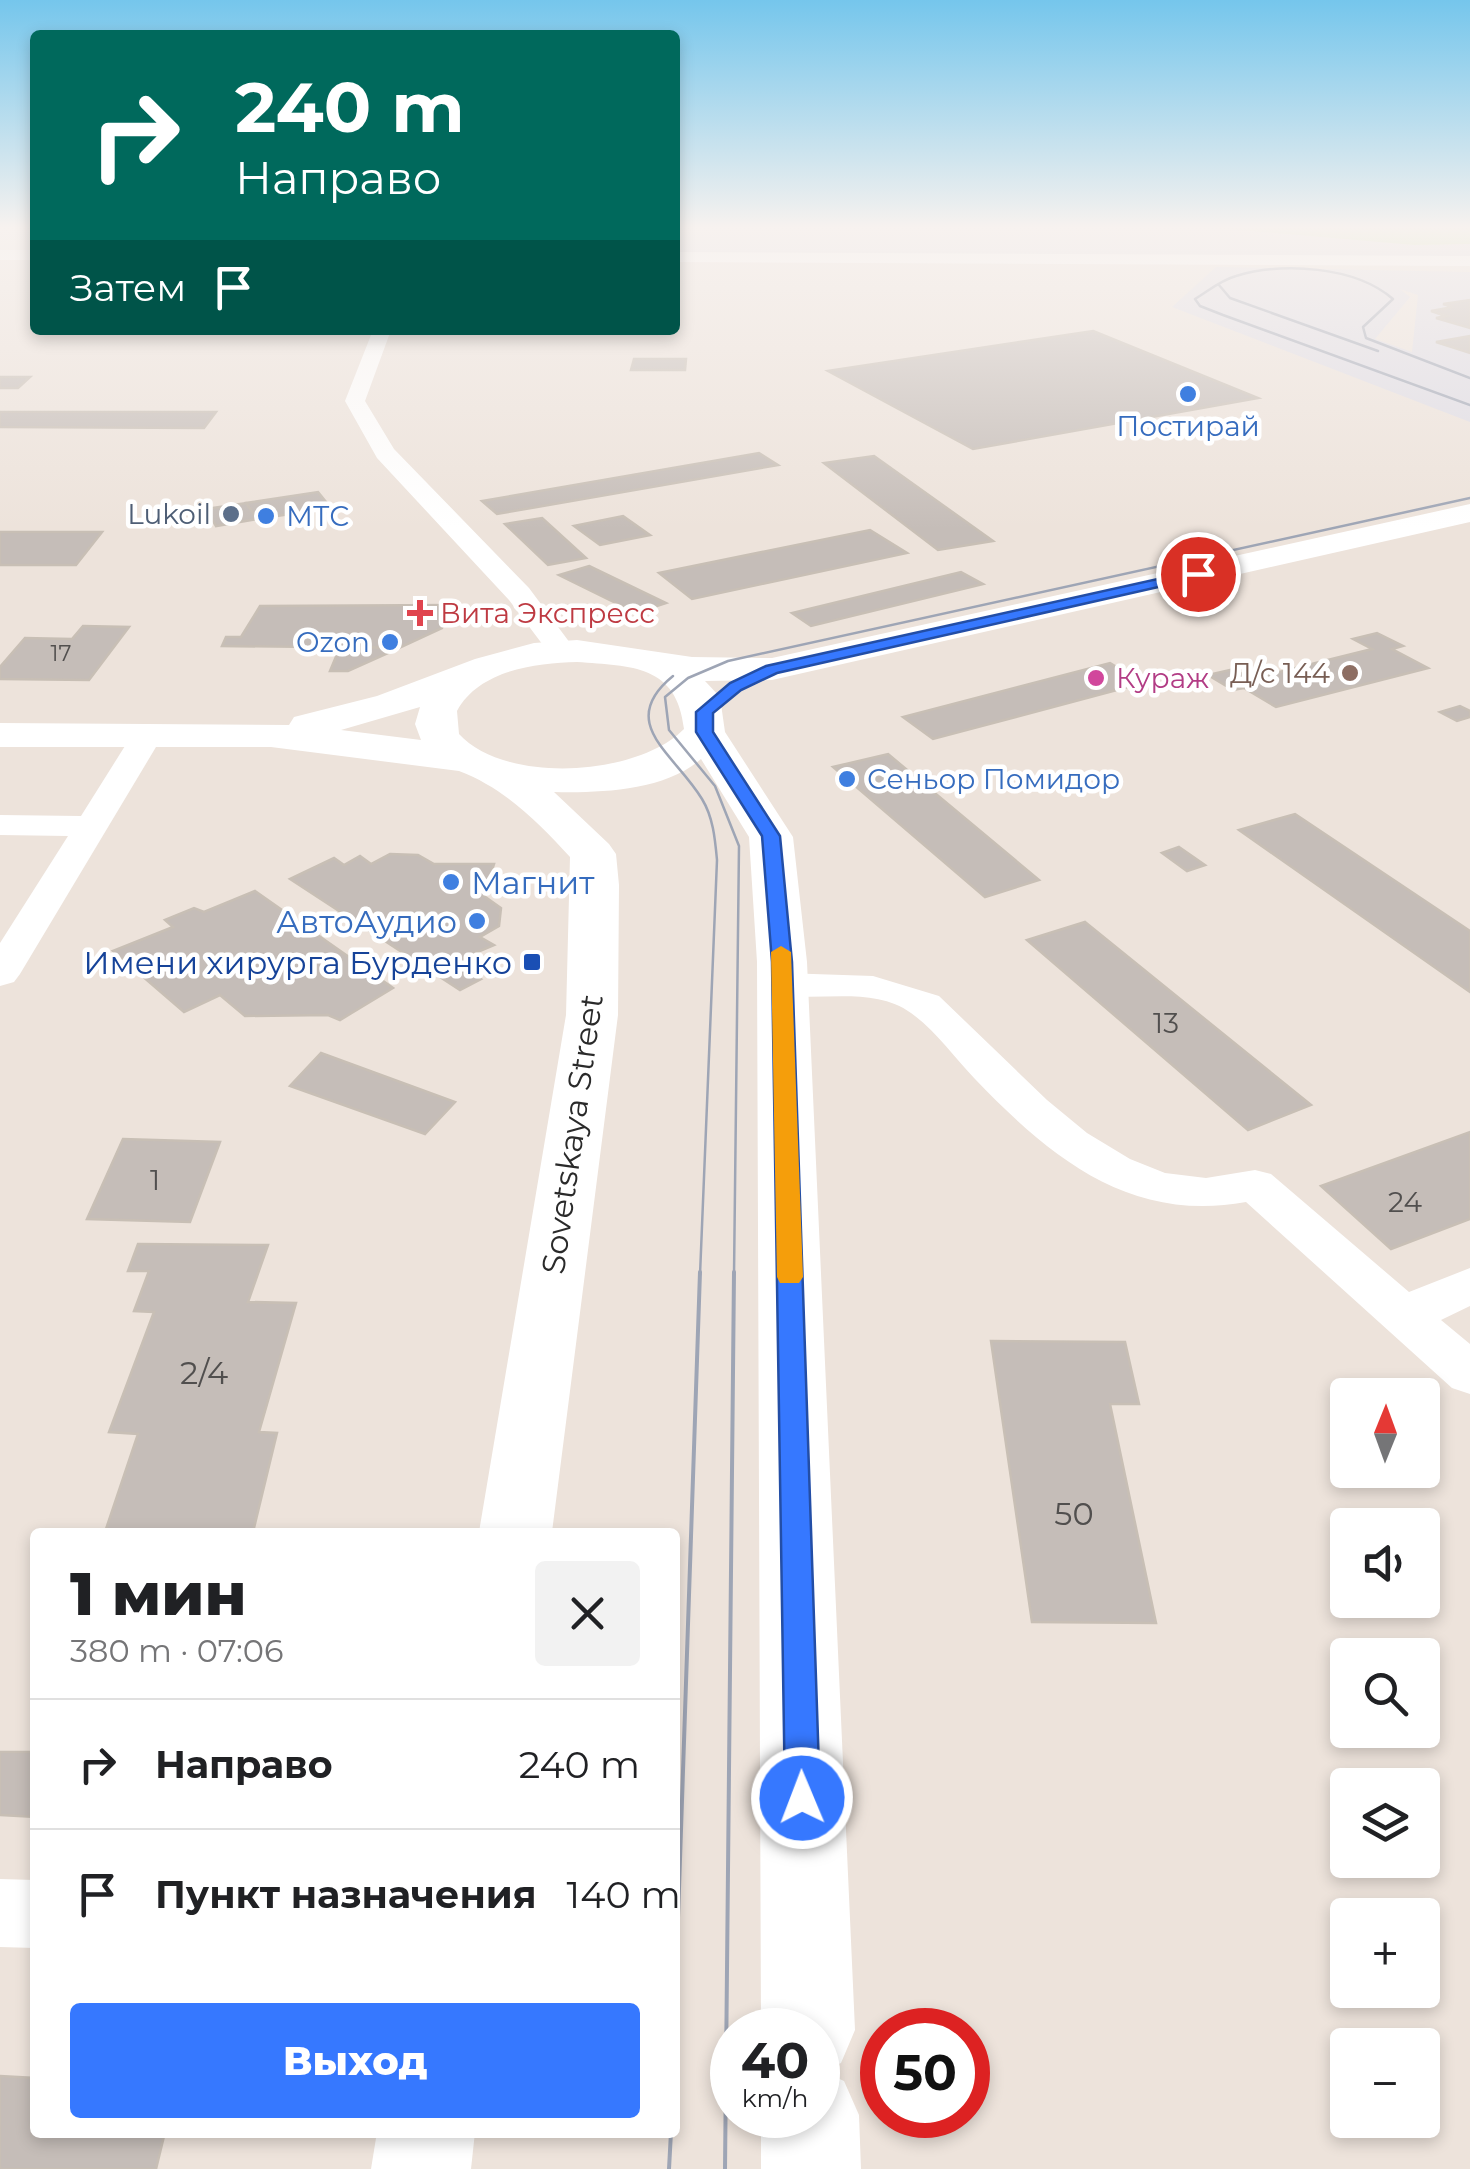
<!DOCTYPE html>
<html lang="ru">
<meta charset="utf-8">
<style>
:root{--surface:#fff;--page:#f2f2f2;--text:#202124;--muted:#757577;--line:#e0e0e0;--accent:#3678ff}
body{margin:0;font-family:Montserrat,sans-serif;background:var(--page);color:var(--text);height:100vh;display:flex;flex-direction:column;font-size:38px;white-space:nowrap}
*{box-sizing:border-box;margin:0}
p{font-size:32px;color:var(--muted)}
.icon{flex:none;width:55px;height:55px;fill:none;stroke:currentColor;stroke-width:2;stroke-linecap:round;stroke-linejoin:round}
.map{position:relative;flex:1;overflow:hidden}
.details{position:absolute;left:30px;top:1528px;width:650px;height:610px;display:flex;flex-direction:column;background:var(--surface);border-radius:10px;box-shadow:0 5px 15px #0003}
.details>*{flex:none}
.hud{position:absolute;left:30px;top:30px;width:650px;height:305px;border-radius:10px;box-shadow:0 5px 15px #0003;background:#00695c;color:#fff;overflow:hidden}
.needle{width:65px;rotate:1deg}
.controls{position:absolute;left:1330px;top:1378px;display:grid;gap:20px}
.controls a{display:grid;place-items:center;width:110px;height:110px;border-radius:10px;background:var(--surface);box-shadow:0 5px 15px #0003;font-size:50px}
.speed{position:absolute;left:710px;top:2008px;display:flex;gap:20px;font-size:50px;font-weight:700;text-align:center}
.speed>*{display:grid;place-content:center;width:130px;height:130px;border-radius:50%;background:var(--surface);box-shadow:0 5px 15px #0003;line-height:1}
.speed small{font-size:25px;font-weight:400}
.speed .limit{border:15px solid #d22;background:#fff;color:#111}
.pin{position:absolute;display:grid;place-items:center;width:85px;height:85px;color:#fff;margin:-42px;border:5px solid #fff;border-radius:50%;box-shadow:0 2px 10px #0007}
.me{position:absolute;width:110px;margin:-55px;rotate:359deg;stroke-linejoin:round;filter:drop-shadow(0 0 8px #0008)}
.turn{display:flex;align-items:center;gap:35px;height:210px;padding:0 40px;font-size:45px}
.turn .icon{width:130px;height:130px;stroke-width:2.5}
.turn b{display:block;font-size:70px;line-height:85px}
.then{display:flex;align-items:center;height:95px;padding:0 40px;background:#0003;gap:20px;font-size:38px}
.round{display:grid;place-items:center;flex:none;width:105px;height:105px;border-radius:10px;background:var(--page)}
.headline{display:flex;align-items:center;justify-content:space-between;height:170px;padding:0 40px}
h1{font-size:60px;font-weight:800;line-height:75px}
.primary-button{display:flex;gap:20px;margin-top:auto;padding:20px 40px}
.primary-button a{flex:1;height:115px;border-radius:10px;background:var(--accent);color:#fff;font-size:40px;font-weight:800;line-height:115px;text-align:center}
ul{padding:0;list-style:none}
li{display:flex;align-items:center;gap:30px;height:130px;padding:0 40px;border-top:2px solid var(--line)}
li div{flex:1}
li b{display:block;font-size:38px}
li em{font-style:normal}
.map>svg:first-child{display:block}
</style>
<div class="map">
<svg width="1470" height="2169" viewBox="0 0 1470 2169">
<rect width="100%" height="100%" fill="#ede3db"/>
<g fill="#dedce5" fill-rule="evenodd">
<polygon points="675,226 1194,226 1414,245 1470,244 1470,259 675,254"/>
<path d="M1216,267L1470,272V422L1172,307ZM1400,289L1418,295L1412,352L1375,339L1410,297Z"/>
</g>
<polygon fill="#bce695" points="1194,226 1470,226 1470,244 1414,245"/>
<g fill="#c5bdb8" stroke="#c8bfb5" stroke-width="2.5">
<polygon points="1470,300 1470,328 1436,318 1446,316 1431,311 1453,307 1443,304"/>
<polygon points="1093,331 1258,398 973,449 828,371"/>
<polygon points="1470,336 1470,353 1436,342"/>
<polygon points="634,359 686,359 685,370 631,370"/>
<polygon points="0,377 30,377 18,388 0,388"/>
<polygon points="0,412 216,412 204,428 0,427"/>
<polygon points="759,453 778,465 497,514 482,501"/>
<polygon points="874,456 993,541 938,550 824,463"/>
<polygon points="318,492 331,508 257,519 246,503"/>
<polygon points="246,503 257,519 216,526 206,509"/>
<polygon points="623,516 650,535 600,545 574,526"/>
<polygon points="542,518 586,558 548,565 505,524"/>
<polygon points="870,530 907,553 692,599 659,573"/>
<polygon points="0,532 102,532 76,565 0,565"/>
<polygon points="589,566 666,603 636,613 559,575"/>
<polygon points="961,572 983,584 811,626 792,613"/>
<polygon points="451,605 442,628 399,648 222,646 226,637 241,637 260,606"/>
<polygon points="83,626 129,627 89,680 0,679 0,667 25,638 72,639"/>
<polygon points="1377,633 1403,646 1392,649 1428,668 1276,707 1244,688 1233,690 1208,675 1234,669 1251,679 1372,649 1353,639"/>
<polygon points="340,647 399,648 348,671 330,671"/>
<polygon points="1110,663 1143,683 933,739 903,717"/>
<polygon points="1460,706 1470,711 1470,717 1457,721 1440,712"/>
<polygon points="888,754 1039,880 985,897 833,767"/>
<polygon points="1295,814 1470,931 1470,992 1239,830"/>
<polygon points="1179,847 1205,865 1187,871 1162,853"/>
<polygon points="390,854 418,855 434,864 494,864 484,896 501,908 499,926 480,937 494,945 475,953 489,962 471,972 481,979 460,990 290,879 334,858 344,865 360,856 371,864"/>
<polygon points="255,891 393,988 340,1020 328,1015 245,1016 220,995 184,1012 113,951 173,927 165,920 194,908 204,912"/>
<polygon points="1085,922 1311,1105 1248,1130 1027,940"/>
<polygon points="321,1053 455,1102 425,1134 290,1086"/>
<polygon points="1470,1132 1470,1219 1391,1249 1321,1186"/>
<polygon points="123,1139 220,1142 190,1222 87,1219"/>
<polygon points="138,1244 268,1245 248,1302 296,1303 259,1432 277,1433 253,1532 105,1532 138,1434 109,1432 154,1312 134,1311 149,1271 128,1271"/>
<polygon points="991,1341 1125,1342 1139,1404 1110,1404 1156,1623 1032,1622"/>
<polygon points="0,1752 35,1752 35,1817 0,1815"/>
<polygon points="0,2076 35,2078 35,2132 165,2132 156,2169 0,2169"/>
</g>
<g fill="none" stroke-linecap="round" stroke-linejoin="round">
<g fill="#fff" fill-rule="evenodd">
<rect x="0" y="250" width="35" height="10"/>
<polygon points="675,252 1470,256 1470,266 675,262"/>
<polygon points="373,330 391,330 365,401 394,449 529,588 576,651 572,657 552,657 509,600 377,458 345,401"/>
<polygon points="146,728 157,730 162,737 20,974 14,982 0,986 0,943 68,836 0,835 0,815 81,816 135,730"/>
<path d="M783,973L873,976L939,996L1047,1100L1087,1133L1130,1159L1165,1173L1206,1178L1255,1170L1271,1174L1409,1292L1470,1268V1306L1441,1320L1470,1344V1394L1452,1388L1246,1202C1130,1223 1051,1158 975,1079C955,1058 935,1030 911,1013C871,984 814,1004 769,993L763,985L769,977Z"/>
<polygon points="0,1879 35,1880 35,1948 0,1947"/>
</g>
<g fill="#fff" fill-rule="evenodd">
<path d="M1470,504V522L772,680L705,681L720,697L725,732L793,837L807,962L855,2030L841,2063L822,2071L844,2081L859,2115L861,2169H761V2115H818V2030H761L757,962L749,837L701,759C665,791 599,793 554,792L609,844L616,854L619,885L618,1015L552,1532H479L566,1015L570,857C537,821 504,788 459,771L271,747H0V723L289,725L294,717L377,696L475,659L534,643L577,640L692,657L772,658ZM577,662C632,666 677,665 684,729C638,776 506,785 459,734L457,711C479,670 536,663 577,662ZM420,707L415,724L421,740L341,730Z"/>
<polygon points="377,2132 475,2132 471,2169 371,2169"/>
</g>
<g stroke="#9ea5b5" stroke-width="2.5">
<polyline points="1219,285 1230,298 1378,351"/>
<path d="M1470,378L1366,338L1363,327L1393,299C1355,266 1283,262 1236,276C1221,280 1208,291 1195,299L1200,306L1223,315L1470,405"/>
<path d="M673,676C615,723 675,754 702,799C713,817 715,838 717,860L700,1275"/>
<polyline points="734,1275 739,846 715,786 669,730 665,697 688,678 728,661 1470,498"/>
</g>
<g stroke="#9ea5b5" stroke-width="4">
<polyline points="675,2006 700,1272"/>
<polyline points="669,2169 671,2132"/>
<polyline points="725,2169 734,1272"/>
</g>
</g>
<linearGradient id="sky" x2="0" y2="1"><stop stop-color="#75c6ec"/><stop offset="0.43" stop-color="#f7f2ef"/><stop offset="1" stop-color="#f7f2ef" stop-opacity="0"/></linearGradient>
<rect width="1470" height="529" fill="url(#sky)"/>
<polygon fill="#3678ff" stroke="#234ea6" stroke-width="2.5" points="1198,570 1205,574 1203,577 777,673 741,690 713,713 713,732 780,836 792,962 820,1798 815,1810 802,1815 790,1810 785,1798 772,962 762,836 696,732 696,712 730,683 766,666"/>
<polygon fill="#f59e0b" points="781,946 791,952 803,1277 799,1283 780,1283 777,1277 771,952"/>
<g fill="#3f7fe0" stroke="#fff" stroke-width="4">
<circle cx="1188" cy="394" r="10"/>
<circle cx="266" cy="516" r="10"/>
<circle cx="390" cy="642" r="10"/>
<circle cx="847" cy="779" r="10"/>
<circle cx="451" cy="882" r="10"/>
<circle cx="477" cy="921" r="10"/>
</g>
<circle fill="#5c6f8a" stroke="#fff" stroke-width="4" cx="231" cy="514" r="10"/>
<path fill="#e0444e" stroke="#fff" stroke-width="4" d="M415 598h10v10h10v10h-10v10h-10v-10h-10v-10h10z"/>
<circle fill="#8d6e63" stroke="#fff" stroke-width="4" cx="1350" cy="673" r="10"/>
<circle fill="#d1479c" stroke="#fff" stroke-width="4" cx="1096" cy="678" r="10"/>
<rect fill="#1a4fb4" stroke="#fff" stroke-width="4" x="522" y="952" width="20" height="20" rx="5"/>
<g text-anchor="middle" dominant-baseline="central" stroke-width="9" stroke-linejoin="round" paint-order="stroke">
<g font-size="22" fill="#514f4e">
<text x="61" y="653">17</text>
</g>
<g font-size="28" fill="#366cbe" stroke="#fff" text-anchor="start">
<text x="1188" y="426" text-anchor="middle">Постирай</text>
<text x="286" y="516">МТС</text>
<text x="370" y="642" text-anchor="end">Ozon</text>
<text x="867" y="779">Сеньор Помидор</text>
</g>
<g font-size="28" fill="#4e5e75" stroke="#fff" text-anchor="end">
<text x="211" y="514">Lukoil</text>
</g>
<g font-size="28" fill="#be3a42" stroke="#fff" text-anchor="start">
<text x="440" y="613">Вита Экспресс</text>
</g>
<g font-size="28" fill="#785e54" stroke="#fff" text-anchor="end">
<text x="1330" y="673">Д/с 144</text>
</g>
<g font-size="28" fill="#b23c85" stroke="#fff" text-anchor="start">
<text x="1116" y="678">Кураж</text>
</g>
<g font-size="28" fill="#514f4e">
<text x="1166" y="1023">13</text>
<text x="155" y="1180">1</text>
<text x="1405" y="1202">24</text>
</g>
<g font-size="32" fill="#366cbe" stroke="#fff" text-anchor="start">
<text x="471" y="882">Магнит</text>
<text x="457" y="921" text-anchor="end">АвтоАудио</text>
</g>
<g font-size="32" fill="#164399" stroke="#fff" text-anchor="end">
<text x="512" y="962">Имени хирурга Бурденко</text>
</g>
<g font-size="32" fill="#2a2a2a" stroke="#fff">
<text transform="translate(572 1134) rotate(-82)">Sovetskaya Street</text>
</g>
<g font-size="32" fill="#514f4e">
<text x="204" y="1372">2/4</text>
<text x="1074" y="1513">50</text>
</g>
</g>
</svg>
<div class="controls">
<a><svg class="needle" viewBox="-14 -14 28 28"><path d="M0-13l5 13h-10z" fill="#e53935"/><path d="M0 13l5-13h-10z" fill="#757577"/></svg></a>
<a><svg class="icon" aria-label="sound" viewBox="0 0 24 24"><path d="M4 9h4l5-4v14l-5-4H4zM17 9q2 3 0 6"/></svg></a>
<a><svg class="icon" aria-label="search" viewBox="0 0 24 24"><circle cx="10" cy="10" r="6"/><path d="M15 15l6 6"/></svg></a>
<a><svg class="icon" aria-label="layers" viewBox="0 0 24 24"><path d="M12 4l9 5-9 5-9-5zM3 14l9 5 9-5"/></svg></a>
<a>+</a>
<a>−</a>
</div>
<div class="speed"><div>40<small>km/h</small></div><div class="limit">50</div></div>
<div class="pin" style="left:1198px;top:574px;background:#d93025"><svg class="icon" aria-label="arrive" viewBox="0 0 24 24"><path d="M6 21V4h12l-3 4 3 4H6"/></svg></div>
<svg class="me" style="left:802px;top:1798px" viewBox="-20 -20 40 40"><circle r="17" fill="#3678ff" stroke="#fff" stroke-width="3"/><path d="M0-11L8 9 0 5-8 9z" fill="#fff"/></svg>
<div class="hud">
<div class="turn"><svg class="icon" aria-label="right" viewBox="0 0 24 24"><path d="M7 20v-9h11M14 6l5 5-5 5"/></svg><div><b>240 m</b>Направо</div></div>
<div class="then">Затем<svg class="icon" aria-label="arrive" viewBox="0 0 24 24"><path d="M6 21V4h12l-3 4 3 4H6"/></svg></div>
</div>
<section class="details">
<div class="headline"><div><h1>1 мин</h1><p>380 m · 07:06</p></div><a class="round"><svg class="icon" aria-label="close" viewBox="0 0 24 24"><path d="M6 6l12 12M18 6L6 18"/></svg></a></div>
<ul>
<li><svg class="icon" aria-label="right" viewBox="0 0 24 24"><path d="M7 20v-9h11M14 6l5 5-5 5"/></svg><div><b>Направо</b></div><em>240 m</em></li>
<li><svg class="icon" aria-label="arrive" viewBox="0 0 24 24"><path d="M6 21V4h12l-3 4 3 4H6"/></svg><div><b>Пункт назначения</b></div><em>140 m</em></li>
</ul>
<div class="primary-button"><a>Выход</a></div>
</section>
</div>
